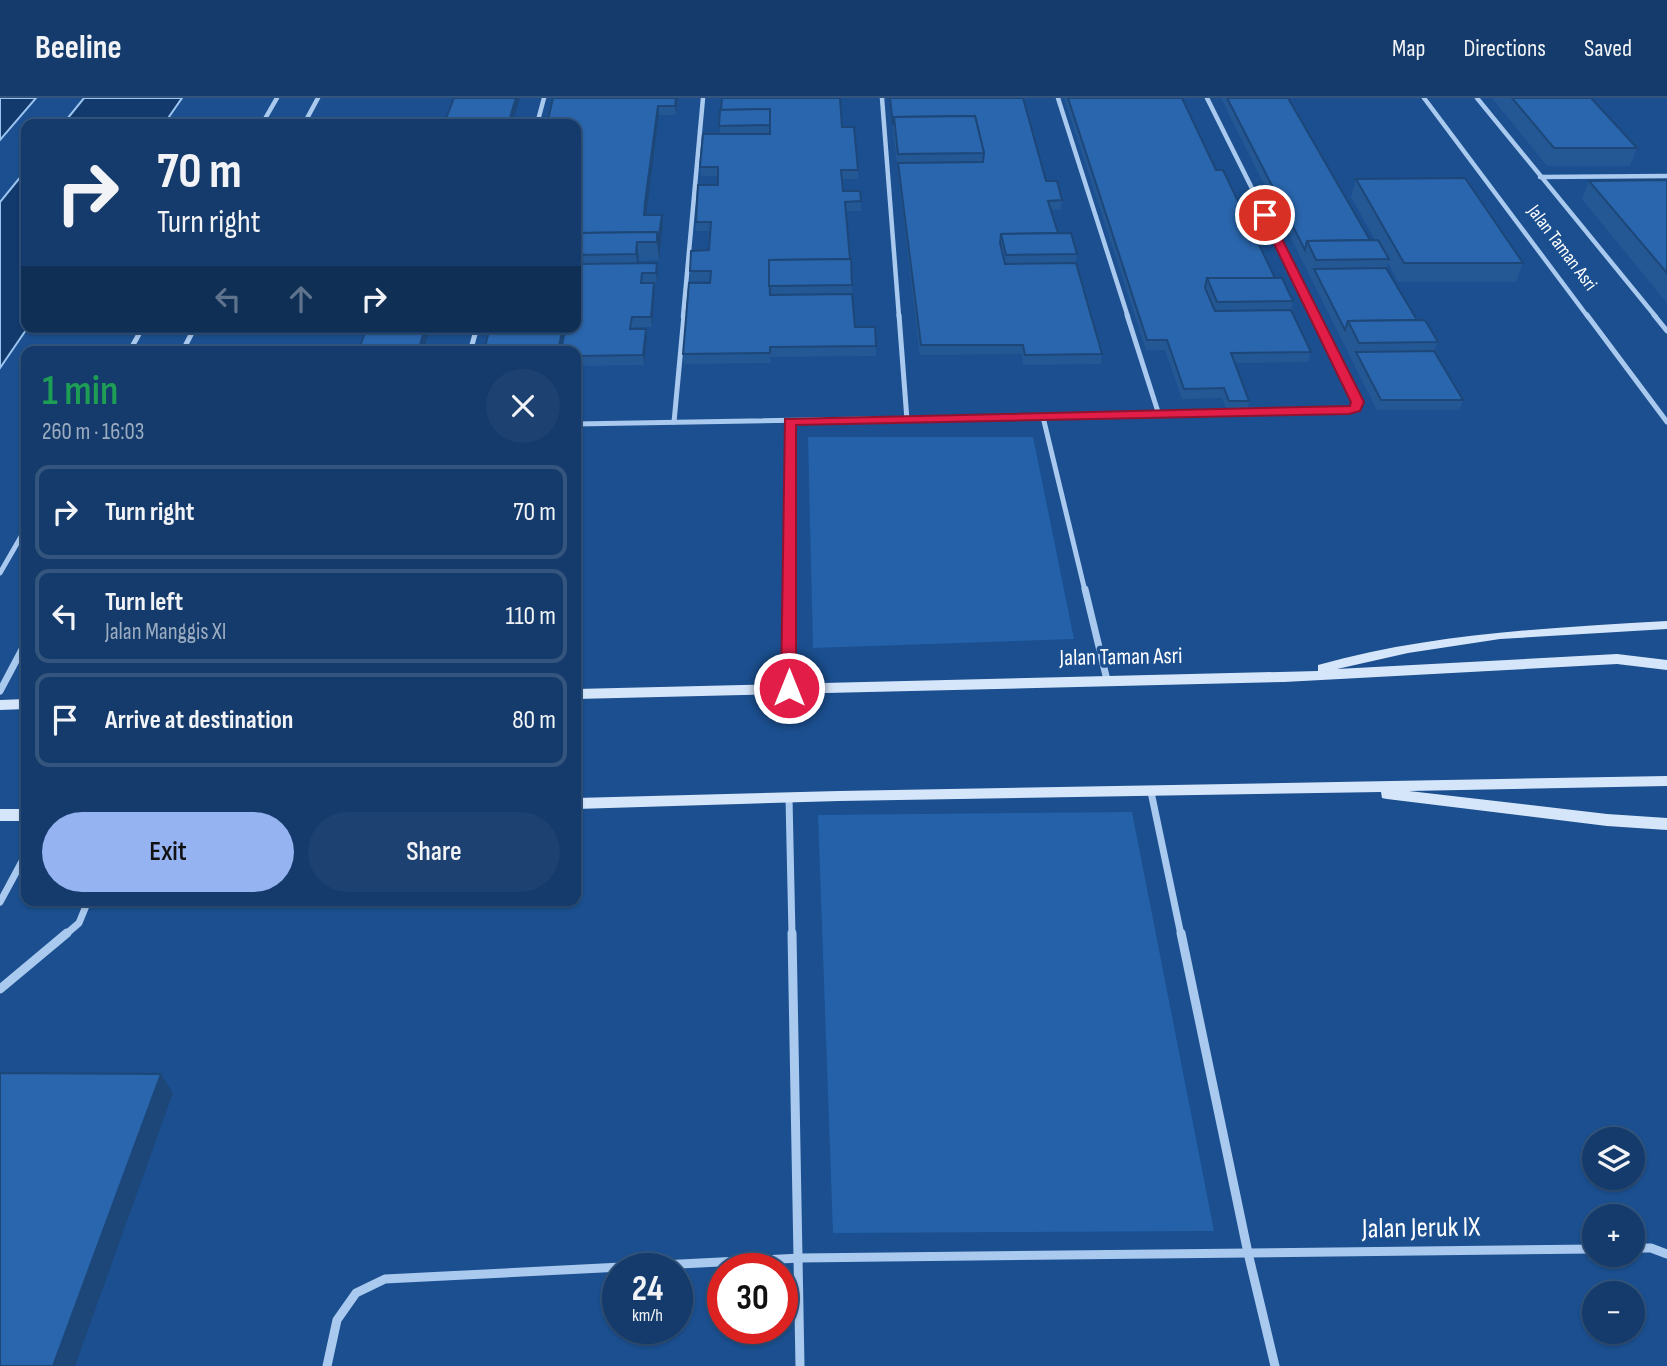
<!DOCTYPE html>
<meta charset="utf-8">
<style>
:root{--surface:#143b6b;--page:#1d4271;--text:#f1f3f6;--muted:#9dadc1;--line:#33557e;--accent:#95b2f1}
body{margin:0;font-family:"Sofia Sans Condensed",sans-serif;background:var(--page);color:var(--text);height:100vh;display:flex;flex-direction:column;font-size:26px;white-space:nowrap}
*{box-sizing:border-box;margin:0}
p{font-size:23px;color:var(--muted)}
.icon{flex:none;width:38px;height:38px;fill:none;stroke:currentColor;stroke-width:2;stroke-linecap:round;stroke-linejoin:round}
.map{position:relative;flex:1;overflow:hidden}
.sheet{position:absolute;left:21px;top:248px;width:560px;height:560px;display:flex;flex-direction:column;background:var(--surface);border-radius:14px;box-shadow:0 2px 5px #0004,0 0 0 2px var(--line)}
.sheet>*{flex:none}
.banner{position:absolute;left:21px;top:21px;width:560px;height:214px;border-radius:14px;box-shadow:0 2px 5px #0004,0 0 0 2px var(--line);background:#143b6b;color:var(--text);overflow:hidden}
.buttons{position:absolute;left:1582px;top:1029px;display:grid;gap:14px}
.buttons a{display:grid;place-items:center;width:63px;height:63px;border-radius:50%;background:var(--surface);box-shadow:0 2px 5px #0004,0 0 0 2px var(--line);font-size:35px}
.speed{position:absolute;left:602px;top:1155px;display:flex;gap:14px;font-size:35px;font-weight:700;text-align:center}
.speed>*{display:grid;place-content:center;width:91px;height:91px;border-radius:50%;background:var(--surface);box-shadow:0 2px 5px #0004,0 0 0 2px var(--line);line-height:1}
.speed small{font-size:18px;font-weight:400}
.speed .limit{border:10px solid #d22;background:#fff;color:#111}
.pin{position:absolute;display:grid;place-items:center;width:60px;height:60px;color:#fff;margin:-30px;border:4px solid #fff;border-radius:50%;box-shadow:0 2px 7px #0007}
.me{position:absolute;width:77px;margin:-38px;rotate:0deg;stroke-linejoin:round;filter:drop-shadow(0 0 5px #0008)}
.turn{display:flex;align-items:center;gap:24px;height:147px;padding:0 21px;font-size:32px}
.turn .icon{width:91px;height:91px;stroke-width:2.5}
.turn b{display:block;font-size:49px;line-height:60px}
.lanes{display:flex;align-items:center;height:66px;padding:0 21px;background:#0003;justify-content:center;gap:35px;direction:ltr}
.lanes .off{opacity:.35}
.round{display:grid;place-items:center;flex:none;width:74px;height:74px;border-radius:37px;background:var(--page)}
.summary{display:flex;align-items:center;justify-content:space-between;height:119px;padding:0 21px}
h1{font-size:42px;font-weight:600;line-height:52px;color:#1e9e55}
.action{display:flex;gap:14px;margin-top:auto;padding:14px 21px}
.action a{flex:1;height:80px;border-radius:42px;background:var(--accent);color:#111;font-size:28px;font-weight:600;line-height:80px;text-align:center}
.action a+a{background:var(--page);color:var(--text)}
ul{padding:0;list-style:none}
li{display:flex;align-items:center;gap:21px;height:94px;margin:0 14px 10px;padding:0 7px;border:4px solid var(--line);border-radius:14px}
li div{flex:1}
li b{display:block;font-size:26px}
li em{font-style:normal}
header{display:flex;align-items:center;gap:42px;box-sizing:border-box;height:98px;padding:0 35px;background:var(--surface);border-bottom:2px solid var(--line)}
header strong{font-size:33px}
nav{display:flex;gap:38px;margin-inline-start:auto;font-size:24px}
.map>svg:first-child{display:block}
</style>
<header>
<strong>Beeline</strong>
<nav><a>Map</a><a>Directions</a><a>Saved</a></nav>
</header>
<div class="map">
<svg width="1667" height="1268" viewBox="0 0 1667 1268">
<rect width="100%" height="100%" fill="#1b4f8f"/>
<g fill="#2461a8">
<polygon points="808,339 1033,339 1074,541 813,550"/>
<polygon points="1132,714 1214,1133 833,1135 818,717"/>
</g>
<g fill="#123a6d" stroke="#9cc4f0" stroke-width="2">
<polygon points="0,0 36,0 0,42"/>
<polygon points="84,0 182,0 164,26 63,26"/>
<polygon points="26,72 28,229 0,270 0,104"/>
</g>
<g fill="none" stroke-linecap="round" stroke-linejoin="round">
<g stroke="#a9c9ee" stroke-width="4.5">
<polyline points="882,0 899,219"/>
<polyline points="1058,0 1128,219"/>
<polyline points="1207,0 1316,219"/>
<polyline points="1424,0 1588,219"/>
<polyline points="1477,0 1656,219"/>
<polyline points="262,26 277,0"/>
<polyline points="304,26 318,0"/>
<polyline points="537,26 544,0"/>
<polyline points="1540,79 1667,78"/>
<polyline points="683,219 703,0"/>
</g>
<g stroke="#a9c9ee" stroke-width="5">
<polyline points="899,217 907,322"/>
<polyline points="1127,217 1159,317"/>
<polyline points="1587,217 1667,324"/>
<polyline points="1654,217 1667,233"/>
<polyline points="129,254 143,229"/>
<polyline points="182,254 195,229"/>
<polyline points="470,254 477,229"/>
<polyline points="1043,319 1085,493"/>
<polyline points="674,324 684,217"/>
<polyline points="576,326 1349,313 1356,310 1358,304 1315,217"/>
<polyline points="0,475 26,430"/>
<polyline points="788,493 789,324"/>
</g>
<g stroke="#a9c9ee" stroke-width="7">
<polyline points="1085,491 1107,582"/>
<polyline points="788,590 788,491"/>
<polyline points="0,593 26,544"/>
<polyline points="1151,694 1181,837"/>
<polyline points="789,700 792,837"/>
<polyline points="0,804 26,756"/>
<polyline points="65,837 79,825 88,803"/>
</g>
<g stroke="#a9c9ee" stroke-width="9">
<polyline points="792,835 800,1268"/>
<polyline points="1181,835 1248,1155 1275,1268"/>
<polyline points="0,891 67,835"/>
<polyline points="1633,1150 1651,1150 1667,1156"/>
<polyline points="327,1268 337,1222 356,1195 385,1181 800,1160 1594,1151"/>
</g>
<g fill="#d6e6fa" fill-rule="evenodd">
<path d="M1667,523V531L1500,541L1408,555L1337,571L1617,556L1667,562V572L1617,566L1284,584L576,601V591L1318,573V567C1433,535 1549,530 1667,523Z"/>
<polygon points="26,601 26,611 0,612 0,602"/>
<polygon points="1667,678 1667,688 1409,693 1607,716 1667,720 1667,732 1607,728 1387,701 1382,700 1381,694 839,703 576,711 576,700 839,693"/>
<rect x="0" y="711" width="26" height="12"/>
</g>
</g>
<g fill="#245895">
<polygon points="678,0 676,17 659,17 646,114 646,117 663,126 659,162 639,163 639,165 657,165 658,175 657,185 652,185 654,185 655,194 652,229 633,229 632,231 646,231 647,241 644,267 576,268 576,254 486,254 485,249 576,229 576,26"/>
<polygon points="889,0 1023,0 1046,83 1062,102 1061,112 1051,112 1058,135 1077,156 1076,165 1102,256 1101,266 1023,267 1022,256 920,257"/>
<polygon points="1064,0 1182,0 1216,72 1275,180 1293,203 1291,212 1311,254 1308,264 1235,265 1249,303 1247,313 1227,313 1222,300 1182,301 1165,252 1146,252"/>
<polygon points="1221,0 1288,0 1370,142 1375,142 1351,99 1356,81 1523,165 1516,184 1398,184 1388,165 1386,170 1417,222 1438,244 1434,253 1463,302 1459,312 1377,312"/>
<polygon points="1492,0 1591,0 1637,50 1630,68 1547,68"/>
<polygon points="720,12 842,29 858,72 858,81 842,81 843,93 861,103 861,113 846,113 855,229 876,248 876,258 770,259 771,265 684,266 683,256 710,185 711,183 690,183 690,173 709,152 710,133 696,133 696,124 718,87 718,78 701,78 700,69 720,36"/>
<polygon points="1667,82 1667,205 1582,101 1589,83"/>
<polygon points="367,229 445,229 444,231 430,231"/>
</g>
<g fill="#1d4779">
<polygon points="516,0 520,0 512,26 508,26"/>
<polygon points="676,0 678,0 676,17 675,8"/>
<polygon points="658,8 659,17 645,126 644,117"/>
<polygon points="662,117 663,126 659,162 657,144 657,134"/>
<polygon points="637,144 639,163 638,175 636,156"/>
<polygon points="657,165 658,175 657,185 656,175"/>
<polygon points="654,185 655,194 652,229 651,219"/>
<polygon points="425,229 429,229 430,231 423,254 418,254"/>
<polygon points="563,229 565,229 564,254 559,254 559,248"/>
<polygon points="646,231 647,241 644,267 643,257"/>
<polygon points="161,976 173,995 75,1268 53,1268"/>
</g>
<g fill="#2a66ad" stroke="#1d4779" stroke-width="2">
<polygon points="454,0 516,0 508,26 444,26"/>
<polygon points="553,0 676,0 675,8 658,8 645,104 644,117 662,117 658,143 657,134 580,135 576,157 578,166 657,165 656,175 642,175 641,185 654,185 651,219 632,219 630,231 646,231 643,257 576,258 576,254 561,254 565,232 562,232 563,229 576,229 576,26 547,26"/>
<polygon points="722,0 840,0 842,29 854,29 858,72 841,72 843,93 860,93 861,103 845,104 850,161 769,162 770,197 852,196 855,229 875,229 876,248 770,249 770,255 683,256 689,185 710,185 711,173 690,173 691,153 709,152 711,124 696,124 698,87 718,87 718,69 700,69 703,36 770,36 770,11 721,12"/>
<polygon points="890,0 1023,0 1046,83 1057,83 1062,102 1048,103 1058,135 1001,136 1000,145 1005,166 1076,165 1102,256 1025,257 1023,247 921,247 898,65 983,64 984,55 975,18 894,19 893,27"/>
<polygon points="1068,0 1182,0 1216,72 1223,72 1275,180 1207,180 1205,190 1215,213 1291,212 1311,254 1231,255 1249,303 1229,303 1224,290 1184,291 1167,242 1147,242"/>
<polygon points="1227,0 1288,0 1370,142 1307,143 1305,152"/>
<polygon points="1512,0 1591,0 1637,50 1554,50"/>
<polygon points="770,11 770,27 719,28 720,12"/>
<polygon points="975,18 984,55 898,56 894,19"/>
<polygon points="1465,80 1523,165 1404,165 1356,81"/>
<polygon points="1667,82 1667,175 1589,83"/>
<polygon points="657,134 657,144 637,144 636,156 576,157 580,135"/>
<polygon points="1071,135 1077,156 1006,157 1001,136"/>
<polygon points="1378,142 1389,161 1316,162 1307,143"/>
<polygon points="851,161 852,187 769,188 769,162"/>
<polygon points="1386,170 1417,222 1348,223 1345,232 1314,171"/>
<polygon points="1207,180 1282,180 1293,203 1217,204"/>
<polygon points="1425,222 1438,244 1359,245 1348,223"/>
<polygon points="367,229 425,229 418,254 358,254"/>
<polygon points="490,229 563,229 559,248 485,249"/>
<polygon points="1434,253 1463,302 1381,302 1356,254"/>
<polygon points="0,975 161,976 53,1268 0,1268"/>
</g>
<polygon fill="#e11d48" stroke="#92132f" stroke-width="2" points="1265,114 1270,117 1364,304 1360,313 1349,316 796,327 796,590 789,596 783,594 781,590 785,321 1350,308 1351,304 1260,117"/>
<g text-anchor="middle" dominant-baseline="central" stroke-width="7" stroke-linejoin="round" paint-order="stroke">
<g font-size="19" fill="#fff" stroke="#1b4f8f">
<text transform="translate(1562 150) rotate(53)">Jalan Taman Asri</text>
</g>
<g font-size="23" fill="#fff" stroke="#1b4f8f">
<text transform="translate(1121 559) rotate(-1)">Jalan Taman Asri</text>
</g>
<g font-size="28" fill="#fff" stroke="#1b4f8f">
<text transform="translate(1421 1130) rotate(-1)">Jalan Jeruk IX</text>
</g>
</g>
</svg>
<div class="buttons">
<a><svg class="icon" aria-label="layers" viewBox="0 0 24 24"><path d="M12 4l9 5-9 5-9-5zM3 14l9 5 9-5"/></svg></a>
<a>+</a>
<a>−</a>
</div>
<div class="speed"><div>24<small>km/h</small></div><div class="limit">30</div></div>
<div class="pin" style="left:1265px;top:117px;background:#d93025"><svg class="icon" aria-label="arrive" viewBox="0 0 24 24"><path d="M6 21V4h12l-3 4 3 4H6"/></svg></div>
<svg class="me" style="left:789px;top:590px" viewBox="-20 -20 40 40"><circle r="17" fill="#e11d48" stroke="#fff" stroke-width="3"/><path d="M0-11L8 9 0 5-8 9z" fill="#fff"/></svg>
<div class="banner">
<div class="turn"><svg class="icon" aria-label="right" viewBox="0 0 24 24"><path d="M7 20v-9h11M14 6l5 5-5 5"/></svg><div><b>70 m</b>Turn right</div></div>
<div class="lanes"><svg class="icon off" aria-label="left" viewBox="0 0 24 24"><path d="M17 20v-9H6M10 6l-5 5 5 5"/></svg><svg class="icon off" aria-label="ahead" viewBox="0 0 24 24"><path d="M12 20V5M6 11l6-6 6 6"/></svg><svg class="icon" aria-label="right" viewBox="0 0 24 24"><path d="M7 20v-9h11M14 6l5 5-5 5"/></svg></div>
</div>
<section class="sheet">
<div class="summary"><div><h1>1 min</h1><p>260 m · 16:03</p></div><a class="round"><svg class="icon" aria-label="close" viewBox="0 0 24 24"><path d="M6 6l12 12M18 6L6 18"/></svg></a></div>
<ul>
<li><svg class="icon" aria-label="right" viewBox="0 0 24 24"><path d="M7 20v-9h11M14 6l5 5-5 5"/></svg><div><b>Turn right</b></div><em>70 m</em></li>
<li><svg class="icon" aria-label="left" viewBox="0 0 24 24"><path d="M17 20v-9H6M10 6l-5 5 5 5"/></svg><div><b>Turn left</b><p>Jalan Manggis XI</p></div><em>110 m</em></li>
<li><svg class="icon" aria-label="arrive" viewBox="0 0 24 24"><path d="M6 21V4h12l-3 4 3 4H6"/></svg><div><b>Arrive at destination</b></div><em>80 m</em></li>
</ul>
<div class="action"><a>Exit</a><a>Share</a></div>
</section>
</div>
